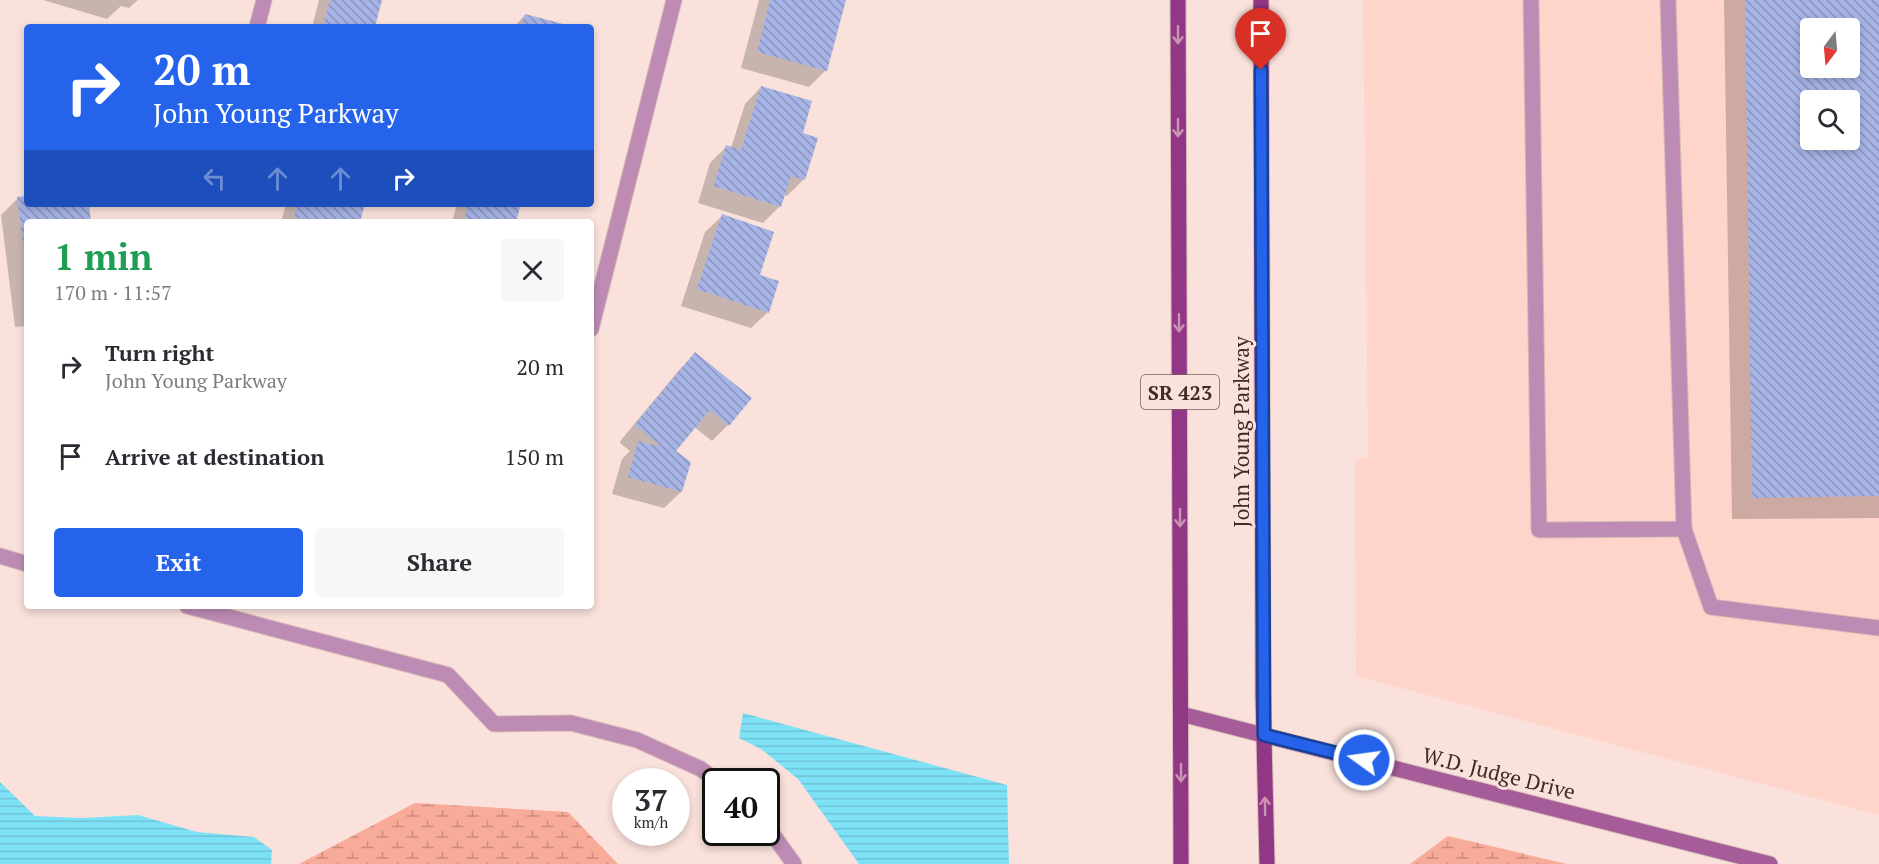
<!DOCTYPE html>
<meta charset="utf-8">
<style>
:root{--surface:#fff;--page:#f7f7f7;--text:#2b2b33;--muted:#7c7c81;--accent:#2563eb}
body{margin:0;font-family:"PT Serif",serif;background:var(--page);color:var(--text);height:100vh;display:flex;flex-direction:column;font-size:22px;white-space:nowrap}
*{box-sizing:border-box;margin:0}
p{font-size:20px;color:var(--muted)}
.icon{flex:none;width:33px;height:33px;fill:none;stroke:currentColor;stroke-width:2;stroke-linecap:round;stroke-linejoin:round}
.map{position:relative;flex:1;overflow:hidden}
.panel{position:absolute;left:24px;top:219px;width:570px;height:390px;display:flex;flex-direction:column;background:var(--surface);border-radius:6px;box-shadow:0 3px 9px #0003}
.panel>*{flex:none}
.hud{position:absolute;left:24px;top:24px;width:570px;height:183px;border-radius:6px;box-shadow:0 3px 9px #0003;background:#2563eb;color:#fff;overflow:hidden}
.needle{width:39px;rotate:196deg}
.tools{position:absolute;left:1800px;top:18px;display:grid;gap:12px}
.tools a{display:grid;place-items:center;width:60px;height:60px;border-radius:6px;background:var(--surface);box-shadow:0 3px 9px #0003;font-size:30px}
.speed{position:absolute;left:612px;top:768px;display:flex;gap:12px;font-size:30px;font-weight:700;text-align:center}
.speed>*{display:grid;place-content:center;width:78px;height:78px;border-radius:50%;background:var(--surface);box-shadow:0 3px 9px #0003;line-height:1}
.speed small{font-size:15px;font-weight:400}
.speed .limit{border:3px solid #111;border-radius:9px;background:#fff;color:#111}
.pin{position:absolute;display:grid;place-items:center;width:51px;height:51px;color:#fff;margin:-62px -26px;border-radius:50% 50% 50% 0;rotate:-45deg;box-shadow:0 0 6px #0007}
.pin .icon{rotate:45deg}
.me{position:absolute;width:66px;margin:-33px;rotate:284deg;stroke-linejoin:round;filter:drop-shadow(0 0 4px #0008)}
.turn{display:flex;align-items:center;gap:21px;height:126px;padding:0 30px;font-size:27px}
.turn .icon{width:78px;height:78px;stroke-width:2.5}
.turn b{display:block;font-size:42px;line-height:51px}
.lanes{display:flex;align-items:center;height:57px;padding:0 30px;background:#0003;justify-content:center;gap:30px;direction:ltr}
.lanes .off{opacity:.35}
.round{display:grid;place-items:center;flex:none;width:63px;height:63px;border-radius:6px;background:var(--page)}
.overview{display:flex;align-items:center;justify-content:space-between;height:102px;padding:0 30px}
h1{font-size:36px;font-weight:600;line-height:45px;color:#1e9e55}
.cta{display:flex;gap:12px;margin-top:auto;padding:12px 30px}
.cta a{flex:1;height:69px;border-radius:6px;background:var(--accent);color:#fff;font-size:24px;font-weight:600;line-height:69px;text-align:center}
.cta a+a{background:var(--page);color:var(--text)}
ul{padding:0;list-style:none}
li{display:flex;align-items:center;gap:18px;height:90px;padding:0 30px}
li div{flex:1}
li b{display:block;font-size:22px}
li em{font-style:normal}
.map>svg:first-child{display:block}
</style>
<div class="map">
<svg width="1879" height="864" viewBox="0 0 1879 864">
<defs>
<pattern id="wetland-marsh" width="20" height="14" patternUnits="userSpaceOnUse" patternTransform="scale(1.5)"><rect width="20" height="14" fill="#f9ab99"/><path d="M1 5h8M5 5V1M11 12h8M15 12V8" fill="none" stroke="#cb8b7d"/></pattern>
<pattern id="water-rules" width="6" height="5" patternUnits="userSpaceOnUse" patternTransform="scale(1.5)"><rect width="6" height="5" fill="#7ee2f7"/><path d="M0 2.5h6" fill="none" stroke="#6ec2d4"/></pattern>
<pattern id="building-back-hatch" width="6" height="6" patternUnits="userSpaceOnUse" patternTransform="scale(1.5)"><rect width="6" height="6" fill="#a7b4e6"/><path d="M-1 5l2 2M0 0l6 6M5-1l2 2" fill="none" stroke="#8a93ba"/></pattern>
</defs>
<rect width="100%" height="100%" fill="#fae1db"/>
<path fill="#ffd5cb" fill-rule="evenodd" d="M1363,0H1879V815L1356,676L1355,460L1368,457ZM1810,28H1850V68H1810ZM1810,100H1850V140H1810Z"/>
<g fill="url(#wetland-marsh)">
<polygon points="415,803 568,812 618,864 299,864"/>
<polygon points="1448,836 1567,864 1410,864"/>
</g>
<g fill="url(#water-rules)">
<polygon points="743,713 1007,785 1009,864 859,864 798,779 761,749 739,738"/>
<polygon points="0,782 35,816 82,818 138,815 197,832 254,837 272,850 271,864 0,864"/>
</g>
<g fill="#0003" fill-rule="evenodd">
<polygon points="43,0 138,0 129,8 121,6 107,19"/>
<polygon points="319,0 381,0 373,27 312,27"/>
<polygon points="759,0 844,0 826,70 809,87 741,68"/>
<path d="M1724,0H1879V518L1732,519ZM1810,28H1850V68H1810ZM1810,100H1850V140H1810Z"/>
<polygon points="525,15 568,27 514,27"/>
<polygon points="761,87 804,179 787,196 784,195 780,206 763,223 698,203 710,163 727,146 731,148 745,104"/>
<polygon points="27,197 27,204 87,204 89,222 27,222 27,326 15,327 1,215 18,198"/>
<polygon points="286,204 363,204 359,222 281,222"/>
<polygon points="457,204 519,204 514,222 452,222"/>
<polygon points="722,216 758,276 768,312 751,328 681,306 705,232"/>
<polygon points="695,354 728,425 712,441 694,427 674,451 681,492 664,508 612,494 622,459 630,451 620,443 621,440 679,370"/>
</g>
<g fill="url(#building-back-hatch)" fill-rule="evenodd">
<polygon points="330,0 382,0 375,27 323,27"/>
<polygon points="770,0 846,0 827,71 757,52"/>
<path d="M1745,0H1879V496L1752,498ZM1810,28H1850V68H1810ZM1810,100H1850V140H1810Z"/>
<polygon points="525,14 571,26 571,27 521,27"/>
<polygon points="761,86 812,101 803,133 818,138 805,180 791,176 781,207 714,186 726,145 741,150"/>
<polygon points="27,196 27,204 89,204 91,222 27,222 26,265 17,197"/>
<polygon points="298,204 365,204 360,222 314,222 294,217"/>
<polygon points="468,204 521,204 516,222 464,222"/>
<polygon points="722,214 774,232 760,275 779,281 769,313 697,289"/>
<polygon points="695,352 752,398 729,426 710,410 676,451 691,462 682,492 628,477 638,441 662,447 636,426 637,422"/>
</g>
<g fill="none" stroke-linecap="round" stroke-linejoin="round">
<defs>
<g id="lane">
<polyline points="1531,0 1539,530 1684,529 1668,0"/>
<polyline points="1684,529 1711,607 1879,628"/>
<polyline points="0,556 27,564"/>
<polyline points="187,606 448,675 494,724 571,723 637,740 701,769 718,782"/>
<polyline points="766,825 794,864"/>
</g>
<g id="street">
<polyline points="257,27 264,0"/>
<polyline points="591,329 674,0"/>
</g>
<polyline id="secondary" points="1181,714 1770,864"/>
<g id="primary">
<polyline points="1178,0 1181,864"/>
<polyline points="1261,0 1263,696 1267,864"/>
</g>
</defs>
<use href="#lane" stroke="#d5bcb7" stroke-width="17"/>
<use href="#street" stroke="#d5bcb7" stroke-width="17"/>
<use href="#secondary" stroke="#d5bcb7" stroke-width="17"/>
<use href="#primary" stroke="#d5bcb7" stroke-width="17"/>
<use href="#lane" stroke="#bd8bb4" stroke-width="15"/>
<use href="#street" stroke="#bd8bb4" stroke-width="15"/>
<use href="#secondary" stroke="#a55c99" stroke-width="15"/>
<use href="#primary" stroke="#923786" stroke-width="15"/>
</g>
<defs><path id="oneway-shaft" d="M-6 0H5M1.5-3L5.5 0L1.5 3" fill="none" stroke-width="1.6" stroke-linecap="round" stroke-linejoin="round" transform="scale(1.5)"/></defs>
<g stroke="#cb94b5">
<use href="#oneway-shaft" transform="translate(1178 35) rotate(90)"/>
<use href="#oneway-shaft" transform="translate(1178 128) rotate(90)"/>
<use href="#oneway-shaft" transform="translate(1179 323) rotate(90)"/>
<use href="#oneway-shaft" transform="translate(1180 518) rotate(90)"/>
<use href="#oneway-shaft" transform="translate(1181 773) rotate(90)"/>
<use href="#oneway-shaft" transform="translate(1265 806) rotate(-91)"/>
</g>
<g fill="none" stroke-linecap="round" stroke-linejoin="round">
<defs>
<polyline id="route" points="1261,70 1264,735 1364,760"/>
</defs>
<use href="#route" stroke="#184099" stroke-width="15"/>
<use href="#route" stroke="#2563eb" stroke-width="10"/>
</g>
<g text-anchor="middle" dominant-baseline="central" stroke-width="6" stroke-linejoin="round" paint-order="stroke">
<rect fill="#fae1db" stroke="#78615c" stroke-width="1.5" x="1141" y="375" width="78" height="34" rx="4.5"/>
<g font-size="20" font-weight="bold" fill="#412a25">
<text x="1180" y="392">SR 423</text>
</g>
<g font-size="21" fill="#412a25" stroke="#fae1db">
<text transform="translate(1241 432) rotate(-90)">John Young Parkway</text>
<text transform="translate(1499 773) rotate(14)">W.D. Judge Drive</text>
</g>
</g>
</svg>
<div class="tools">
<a><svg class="needle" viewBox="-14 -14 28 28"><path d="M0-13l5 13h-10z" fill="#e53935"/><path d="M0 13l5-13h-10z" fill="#7c7c81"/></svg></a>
<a><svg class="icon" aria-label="search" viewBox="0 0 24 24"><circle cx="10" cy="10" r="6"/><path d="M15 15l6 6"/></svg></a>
</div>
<div class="speed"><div>37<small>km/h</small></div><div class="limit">40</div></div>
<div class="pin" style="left:1261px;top:70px;background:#d93025"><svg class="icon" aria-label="arrive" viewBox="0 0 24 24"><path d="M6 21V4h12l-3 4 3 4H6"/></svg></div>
<svg class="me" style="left:1364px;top:760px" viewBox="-20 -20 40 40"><circle r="17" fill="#2563eb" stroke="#fff" stroke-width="3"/><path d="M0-11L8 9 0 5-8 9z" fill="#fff"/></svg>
<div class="hud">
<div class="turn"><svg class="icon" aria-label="right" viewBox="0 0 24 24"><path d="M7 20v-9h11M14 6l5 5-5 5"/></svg><div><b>20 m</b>John Young Parkway</div></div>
<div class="lanes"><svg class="icon off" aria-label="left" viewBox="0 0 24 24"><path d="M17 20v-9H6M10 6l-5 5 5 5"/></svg><svg class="icon off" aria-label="ahead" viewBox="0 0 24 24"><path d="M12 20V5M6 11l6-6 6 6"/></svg><svg class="icon off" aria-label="ahead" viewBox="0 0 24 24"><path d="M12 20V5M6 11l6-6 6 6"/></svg><svg class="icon" aria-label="right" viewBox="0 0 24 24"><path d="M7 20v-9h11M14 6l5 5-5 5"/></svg></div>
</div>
<section class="panel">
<div class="overview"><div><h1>1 min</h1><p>170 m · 11:57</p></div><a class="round"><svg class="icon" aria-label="close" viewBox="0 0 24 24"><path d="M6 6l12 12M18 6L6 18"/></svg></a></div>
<ul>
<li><svg class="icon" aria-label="right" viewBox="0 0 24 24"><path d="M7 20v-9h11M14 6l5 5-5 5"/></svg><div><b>Turn right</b><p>John Young Parkway</p></div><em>20 m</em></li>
<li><svg class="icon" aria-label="arrive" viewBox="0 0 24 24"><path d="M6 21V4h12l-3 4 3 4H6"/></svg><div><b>Arrive at destination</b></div><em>150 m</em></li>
</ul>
<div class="cta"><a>Exit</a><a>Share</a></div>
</section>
</div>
